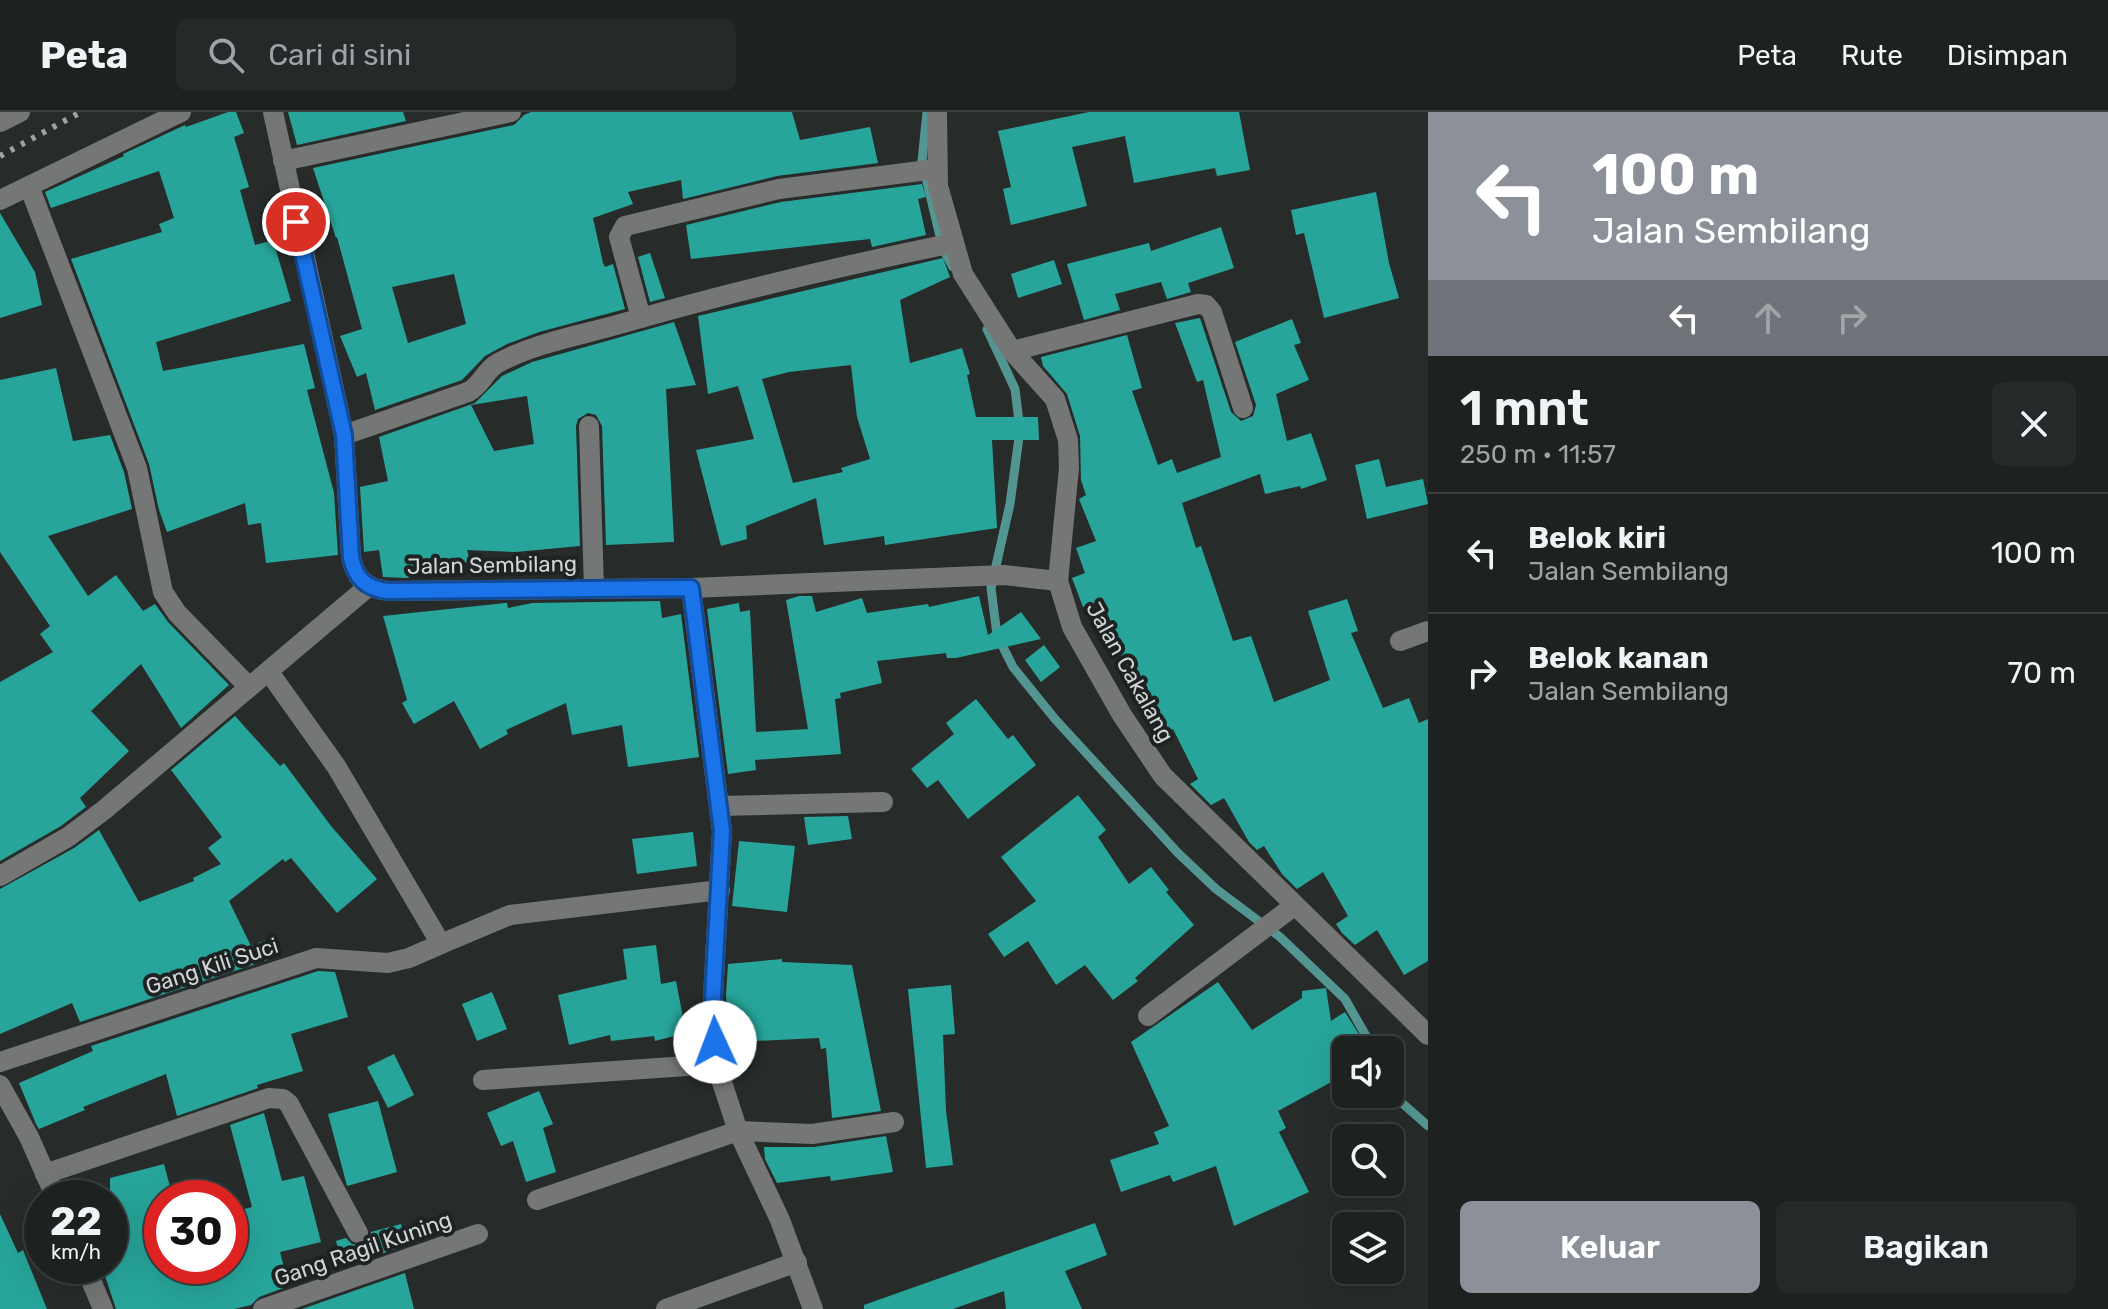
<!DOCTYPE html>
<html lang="id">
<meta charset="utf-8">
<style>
:root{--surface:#1d2120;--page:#252929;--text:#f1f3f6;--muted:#a0a3a5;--line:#3b3e3e;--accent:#8c9099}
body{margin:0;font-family:Rubik,sans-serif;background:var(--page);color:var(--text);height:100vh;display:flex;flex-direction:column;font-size:30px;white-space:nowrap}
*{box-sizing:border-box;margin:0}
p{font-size:26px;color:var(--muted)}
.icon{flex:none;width:44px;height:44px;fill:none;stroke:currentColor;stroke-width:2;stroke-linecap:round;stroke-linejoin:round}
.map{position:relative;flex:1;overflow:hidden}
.side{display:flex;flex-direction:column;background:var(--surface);width:680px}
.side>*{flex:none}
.guide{background:#8c9099;color:#fff;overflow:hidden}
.fabs{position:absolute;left:1332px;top:924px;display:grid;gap:16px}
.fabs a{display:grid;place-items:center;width:72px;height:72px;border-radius:12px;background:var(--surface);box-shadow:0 8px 32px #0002,0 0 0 2px var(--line);font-size:40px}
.speed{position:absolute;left:24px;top:1068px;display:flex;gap:16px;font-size:40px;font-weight:700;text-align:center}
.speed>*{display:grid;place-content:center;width:104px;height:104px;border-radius:50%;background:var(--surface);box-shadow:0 8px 32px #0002,0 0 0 2px var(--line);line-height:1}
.speed small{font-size:20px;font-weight:400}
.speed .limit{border:12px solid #d22;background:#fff;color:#111}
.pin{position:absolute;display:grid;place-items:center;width:68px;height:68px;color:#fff;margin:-34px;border:4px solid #fff;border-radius:50%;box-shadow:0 2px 8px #0007}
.me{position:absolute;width:88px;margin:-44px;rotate:358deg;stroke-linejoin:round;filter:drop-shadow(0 0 6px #0008)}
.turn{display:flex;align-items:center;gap:28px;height:168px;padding:0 32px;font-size:36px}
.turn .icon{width:104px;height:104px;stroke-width:2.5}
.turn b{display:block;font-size:56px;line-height:68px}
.lanes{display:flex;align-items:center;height:76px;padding:0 32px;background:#0003;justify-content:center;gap:40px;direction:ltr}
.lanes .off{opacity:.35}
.round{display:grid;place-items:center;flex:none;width:84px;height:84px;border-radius:12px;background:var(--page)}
.headline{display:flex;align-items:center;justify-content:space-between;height:136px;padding:0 32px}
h1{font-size:48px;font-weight:600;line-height:60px}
.cta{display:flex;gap:16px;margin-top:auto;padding:16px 32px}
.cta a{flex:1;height:92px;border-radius:12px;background:var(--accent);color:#fff;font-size:32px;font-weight:600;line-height:92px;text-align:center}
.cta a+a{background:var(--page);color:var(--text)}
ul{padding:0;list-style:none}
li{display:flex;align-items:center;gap:24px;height:120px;padding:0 32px;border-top:2px solid var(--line)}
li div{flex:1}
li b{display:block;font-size:30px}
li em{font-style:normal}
header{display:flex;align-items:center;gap:48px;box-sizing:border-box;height:112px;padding:0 40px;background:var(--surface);border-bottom:2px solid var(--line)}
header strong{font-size:38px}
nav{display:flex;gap:44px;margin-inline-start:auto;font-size:28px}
.search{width:560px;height:72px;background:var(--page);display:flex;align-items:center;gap:20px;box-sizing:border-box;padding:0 28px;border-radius:12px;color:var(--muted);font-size:30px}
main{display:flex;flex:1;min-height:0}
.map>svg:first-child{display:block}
</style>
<header>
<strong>Peta</strong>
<div class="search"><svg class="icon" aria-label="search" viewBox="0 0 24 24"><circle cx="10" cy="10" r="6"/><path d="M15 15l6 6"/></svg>Cari di sini</div>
<nav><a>Peta</a><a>Rute</a><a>Disimpan</a></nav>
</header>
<main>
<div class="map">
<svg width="1428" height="1197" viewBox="0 0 1428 1197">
<rect width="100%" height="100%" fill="#272c2b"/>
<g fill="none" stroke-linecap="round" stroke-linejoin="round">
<g stroke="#539590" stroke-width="9">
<polyline points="927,0 922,49 943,137 953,155"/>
<polyline points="987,217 1015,277 1020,318 1010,392 991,476 997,523 1013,555 1055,607 1178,741 1216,777 1280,825 1345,887 1374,938"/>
<polyline points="1390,968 1402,991 1428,1014"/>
</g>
</g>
<g fill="#27a59a" fill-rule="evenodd">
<polygon points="228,0 236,0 244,21 234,25 249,75 240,78 255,133 273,128 291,189 156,230 163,259 304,232 315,276 307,278 334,381 338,443 266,451 261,411 248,413 245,391 167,420 159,398 149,352 71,147 162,120 159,112 174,106 159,59 51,96 45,80 124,44 123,42 185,13 186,15"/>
<polygon points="288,0 403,0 406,9 297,33"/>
<path d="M531,0H792L800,28L870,15L878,51L777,64L683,87L681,68L628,80L633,92L593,106L603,151L605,155L613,152L625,197L539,220L507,232L485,244L462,268L375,298L366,261L357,265L340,224L362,217L337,125L336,126L313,56L514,13L524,3ZM454,162L466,212L408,231L392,175Z"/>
<polygon points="1089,0 1239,0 1250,58 1217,64 1215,56 1134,71 1125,24 1072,35 1087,94 1011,113 1003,77 1011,75 998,19"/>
<polygon points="922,72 926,85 918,87 926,123 872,135 870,127 691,147 686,113 781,90"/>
<polygon points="1376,80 1389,151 1399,186 1324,206 1304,121 1296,123 1291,98"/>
<polygon points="0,101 35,160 42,193 0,206"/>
<polygon points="1221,115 1234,156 1188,171 1191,180 1167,187 1161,170 1115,182 1120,198 1084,208 1067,152 1149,131 1151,139"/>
<polygon points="650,141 665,186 650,190 638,145"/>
<path d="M943,146L950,165L900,188L910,251L962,236L970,262L967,263L976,305H1038L1039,328H992L997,416L885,433L884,424L824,433L816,386L746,414L747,427L721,434L696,338L754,327L738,274L708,282L698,204ZM851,253L857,305L870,347L841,356L843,360L793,371L762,267L789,260Z"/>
<polygon points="1054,148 1062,172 1018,186 1011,162"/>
<polygon points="1200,206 1231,300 1241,309 1253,304 1256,293 1235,230 1292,207 1301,231 1294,233 1309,268 1276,282 1287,329 1311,321 1327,368 1301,377 1300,374 1265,382 1260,362 1182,391 1196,436 1201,434 1233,529 1251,524 1274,590 1330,568 1308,499 1347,487 1358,519 1351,521 1383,596 1409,586 1419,611 1428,607 1428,849 1404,863 1377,818 1355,833 1342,821 1336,812 1348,804 1323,760 1297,777 1282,762 1264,734 1257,738 1249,730 1224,686 1211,693 1190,672 1198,667 1173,617 1159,622 1142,576 1136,578 1125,547 1122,548 1103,488 1083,495 1072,466 1085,461 1076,436 1096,429 1079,387 1086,383 1081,368 1080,324 1067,282 1043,254 1041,245 1127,223 1142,276 1132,279 1158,353 1172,347 1177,361 1221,345 1203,268 1197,270 1175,211"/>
<path d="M674,210L696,273L666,277L674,430L606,433L602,314L596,303L588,301L578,307L576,314L580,434L515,440L467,438L470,450L407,466L383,465L379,438L364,440L360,375L388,369L379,325L475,291L502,264L532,250ZM527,284L534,332L494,339L471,293Z"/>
<polygon points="56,256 73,329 110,323 124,360 132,397 48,424 88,484 116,463 143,499 155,492 168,510 229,573 181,616 141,552 91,599 129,639 80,686 86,695 61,714 0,749 0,570 53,540 40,522 50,514 0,440 0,268"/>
<polygon points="1379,347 1386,375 1423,367 1428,392 1367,407 1355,353"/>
<polygon points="799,484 812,484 816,500 862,486 867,501 928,492 929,495 979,484 988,523 1021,500 1041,527 956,546 947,546 946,541 877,549 882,571 840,581 841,586 835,587 841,642 755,648 756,658 728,662 707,497 739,491 740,500 750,498 756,620 808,617 786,488"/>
<polygon points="660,489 662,506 681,502 699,645 628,655 622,613 572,623 566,591 506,618 508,622 480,637 454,589 414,612 402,591 407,588 383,504 505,491 507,491 508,496 532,491"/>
<polygon points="1044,533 1060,555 1041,570 1025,548"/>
<polygon points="976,587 1008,627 1013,623 1036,653 968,707 938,668 927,676 911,657 954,622 946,611"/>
<polygon points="235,604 280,654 284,651 331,714 377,767 337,801 291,746 285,750 283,747 229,789 251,834 265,828 273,846 80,910 72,891 0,922 0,777 74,736 99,718 139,790 194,769 193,766 221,752 208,736 222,725 171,658"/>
<polygon points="1078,683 1106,718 1098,725 1129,772 1151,755 1169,778 1166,780 1194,813 1135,866 1138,869 1113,888 1085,853 1056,873 1028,829 1004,845 988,822 1036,789 1001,745"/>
<polygon points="848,704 852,727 808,733 804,705"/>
<polygon points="693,720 697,754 637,762 632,727"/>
<polygon points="739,729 795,734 787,800 732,794"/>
<polygon points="656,833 661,872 676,869 686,921 655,929 654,924 611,929 610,923 569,933 558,883 627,867 623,837"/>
<polygon points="782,847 782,850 852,853 881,999 832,1006 826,936 821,937 819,926 735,930 734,909 728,910 726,883 728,852"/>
<polygon points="318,859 335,860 348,905 291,922 303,959 257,973 258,976 177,1004 166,962 83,995 85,998 39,1017 36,1012 19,971 93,939 91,934"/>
<polygon points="1218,870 1252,918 1302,886 1302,879 1326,876 1331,909 1345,900 1360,924 1346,933 1346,962 1278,999 1286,1016 1279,1020 1309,1080 1234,1114 1216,1054 1173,1070 1170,1063 1121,1080 1110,1048 1159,1032 1154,1020 1169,1014 1131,930"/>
<polygon points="951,873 955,922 943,923 946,999 953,1053 926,1056 908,877"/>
<polygon points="492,880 507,917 477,929 462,892"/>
<polygon points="394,942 414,983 388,996 367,955"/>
<polygon points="539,979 553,1012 543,1016 556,1060 526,1070 513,1029 501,1034 487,1001"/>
<polygon points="378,989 397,1060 347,1074 328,1002"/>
<polygon points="264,1001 282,1069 304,1064 321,1130 280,1140 289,1174 259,1185 251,1193 234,1197 116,1197 103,1158 110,1156 110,1066 164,1052 173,1086 162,1086 162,1154 230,1154 230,1101 252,1095 230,1013"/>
<polygon points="886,1024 893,1060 831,1069 830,1064 777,1071 765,1047 764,1035 814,1035"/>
<polygon points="0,1102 18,1141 23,1138 47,1197 0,1197"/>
<polygon points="1095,1111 1107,1143 1065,1159 1082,1197 1006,1197 1004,1179 953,1197 864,1197 864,1193"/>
<polygon points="401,1112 407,1133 343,1155 336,1129 346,1126 352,1132 363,1133 369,1127 371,1120"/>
<polygon points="405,1161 414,1197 302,1197"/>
</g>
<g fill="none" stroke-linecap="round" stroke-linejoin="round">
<g stroke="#757777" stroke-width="20">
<path d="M273,0L344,323L351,445C355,466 366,477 388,479L691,476L1004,463L1058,469"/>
<polyline points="937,0 938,74 963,162 1012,239 1055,287 1068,328 1069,356 1058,469 1072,515 1122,603 1163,664 1428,923"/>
<polyline points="0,10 20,0"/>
<polyline points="283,49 511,0"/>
<polyline points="29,74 137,356 163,480 177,501 249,575"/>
<polyline points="0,88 181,0"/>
<polyline points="641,206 619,125 625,114 779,77 936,57"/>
<polyline points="1012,239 1198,192 1206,193 1212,200 1243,296"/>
<polyline points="589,314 594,476"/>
<path d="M344,323L468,280C482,273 485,258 498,251C535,231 581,223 620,212C730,180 841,154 953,131"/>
<polyline points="691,476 722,719 713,885 716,952 738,1019 780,1108 813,1197"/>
<polyline points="1400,529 1428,519"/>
<polyline points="269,560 336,654 441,832 510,803 720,778"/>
<polyline points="720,694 883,690"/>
<polyline points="0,764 68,725 104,698 369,474"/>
<polyline points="1148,904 1294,794"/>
<polyline points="0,950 316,846 388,851 409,846 441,832"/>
<polyline points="483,968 716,952"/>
<polyline points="0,973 29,1025 56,1086"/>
<polyline points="45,1062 269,986 283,987 289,992 358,1121"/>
<polyline points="537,1088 738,1019 812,1022 894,1010"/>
<polyline points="85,1154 103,1197"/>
<polyline points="263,1197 478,1122"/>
<polyline points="666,1197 797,1150"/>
</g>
<polyline stroke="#9ea2a1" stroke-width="6" stroke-dasharray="4 8" stroke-linecap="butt" points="0,44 81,0"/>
</g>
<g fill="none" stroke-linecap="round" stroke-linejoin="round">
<defs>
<path id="route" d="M296,110L344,323L351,445C355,466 366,477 388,479L691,476L722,719L713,885L715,930"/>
</defs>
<use href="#route" stroke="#114b97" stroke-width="20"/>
<use href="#route" stroke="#1a73e8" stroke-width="14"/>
</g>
<g text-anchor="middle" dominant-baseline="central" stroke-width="8" stroke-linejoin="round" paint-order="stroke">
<g font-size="22" fill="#d2d5d5" stroke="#1e2222">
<text transform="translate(492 453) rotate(-1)">Jalan Sembilang</text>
<text transform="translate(1130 560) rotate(61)">Jalan Cakalang</text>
<text transform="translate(212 854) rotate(-18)">Gang Kili Suci</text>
<text transform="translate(363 1137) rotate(-19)">Gang Ragil Kuning</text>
</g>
</g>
</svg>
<div class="fabs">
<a><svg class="icon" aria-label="sound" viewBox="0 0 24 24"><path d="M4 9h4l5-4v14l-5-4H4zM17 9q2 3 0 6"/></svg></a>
<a><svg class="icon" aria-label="search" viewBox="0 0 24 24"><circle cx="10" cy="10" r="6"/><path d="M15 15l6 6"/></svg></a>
<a><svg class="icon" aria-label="layers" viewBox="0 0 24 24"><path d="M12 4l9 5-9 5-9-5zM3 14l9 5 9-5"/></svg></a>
</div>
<div class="speed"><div>22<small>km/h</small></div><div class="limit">30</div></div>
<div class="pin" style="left:296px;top:110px;background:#d93025"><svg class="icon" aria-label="arrive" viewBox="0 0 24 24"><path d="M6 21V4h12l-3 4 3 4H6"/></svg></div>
<svg class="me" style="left:715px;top:930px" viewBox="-20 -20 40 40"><circle r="19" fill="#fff"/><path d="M0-13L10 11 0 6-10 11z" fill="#1a73e8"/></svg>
</div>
<section class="side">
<div class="guide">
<div class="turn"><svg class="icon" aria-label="left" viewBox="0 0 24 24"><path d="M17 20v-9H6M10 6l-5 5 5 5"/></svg><div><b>100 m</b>Jalan Sembilang</div></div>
<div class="lanes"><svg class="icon" aria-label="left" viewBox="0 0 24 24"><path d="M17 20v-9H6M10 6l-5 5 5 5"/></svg><svg class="icon off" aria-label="ahead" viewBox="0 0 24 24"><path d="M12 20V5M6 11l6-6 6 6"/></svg><svg class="icon off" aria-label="right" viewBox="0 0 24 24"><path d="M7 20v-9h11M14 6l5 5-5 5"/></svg></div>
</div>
<div class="headline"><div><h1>1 mnt</h1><p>250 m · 11:57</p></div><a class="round"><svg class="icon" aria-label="close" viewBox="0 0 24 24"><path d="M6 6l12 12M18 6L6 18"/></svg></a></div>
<ul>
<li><svg class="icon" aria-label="left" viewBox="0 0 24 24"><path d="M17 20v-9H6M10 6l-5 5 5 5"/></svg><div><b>Belok kiri</b><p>Jalan Sembilang</p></div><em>100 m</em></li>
<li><svg class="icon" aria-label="right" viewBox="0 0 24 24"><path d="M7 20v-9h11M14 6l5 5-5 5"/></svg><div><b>Belok kanan</b><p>Jalan Sembilang</p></div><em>70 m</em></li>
</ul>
<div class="cta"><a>Keluar</a><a>Bagikan</a></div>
</section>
</main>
